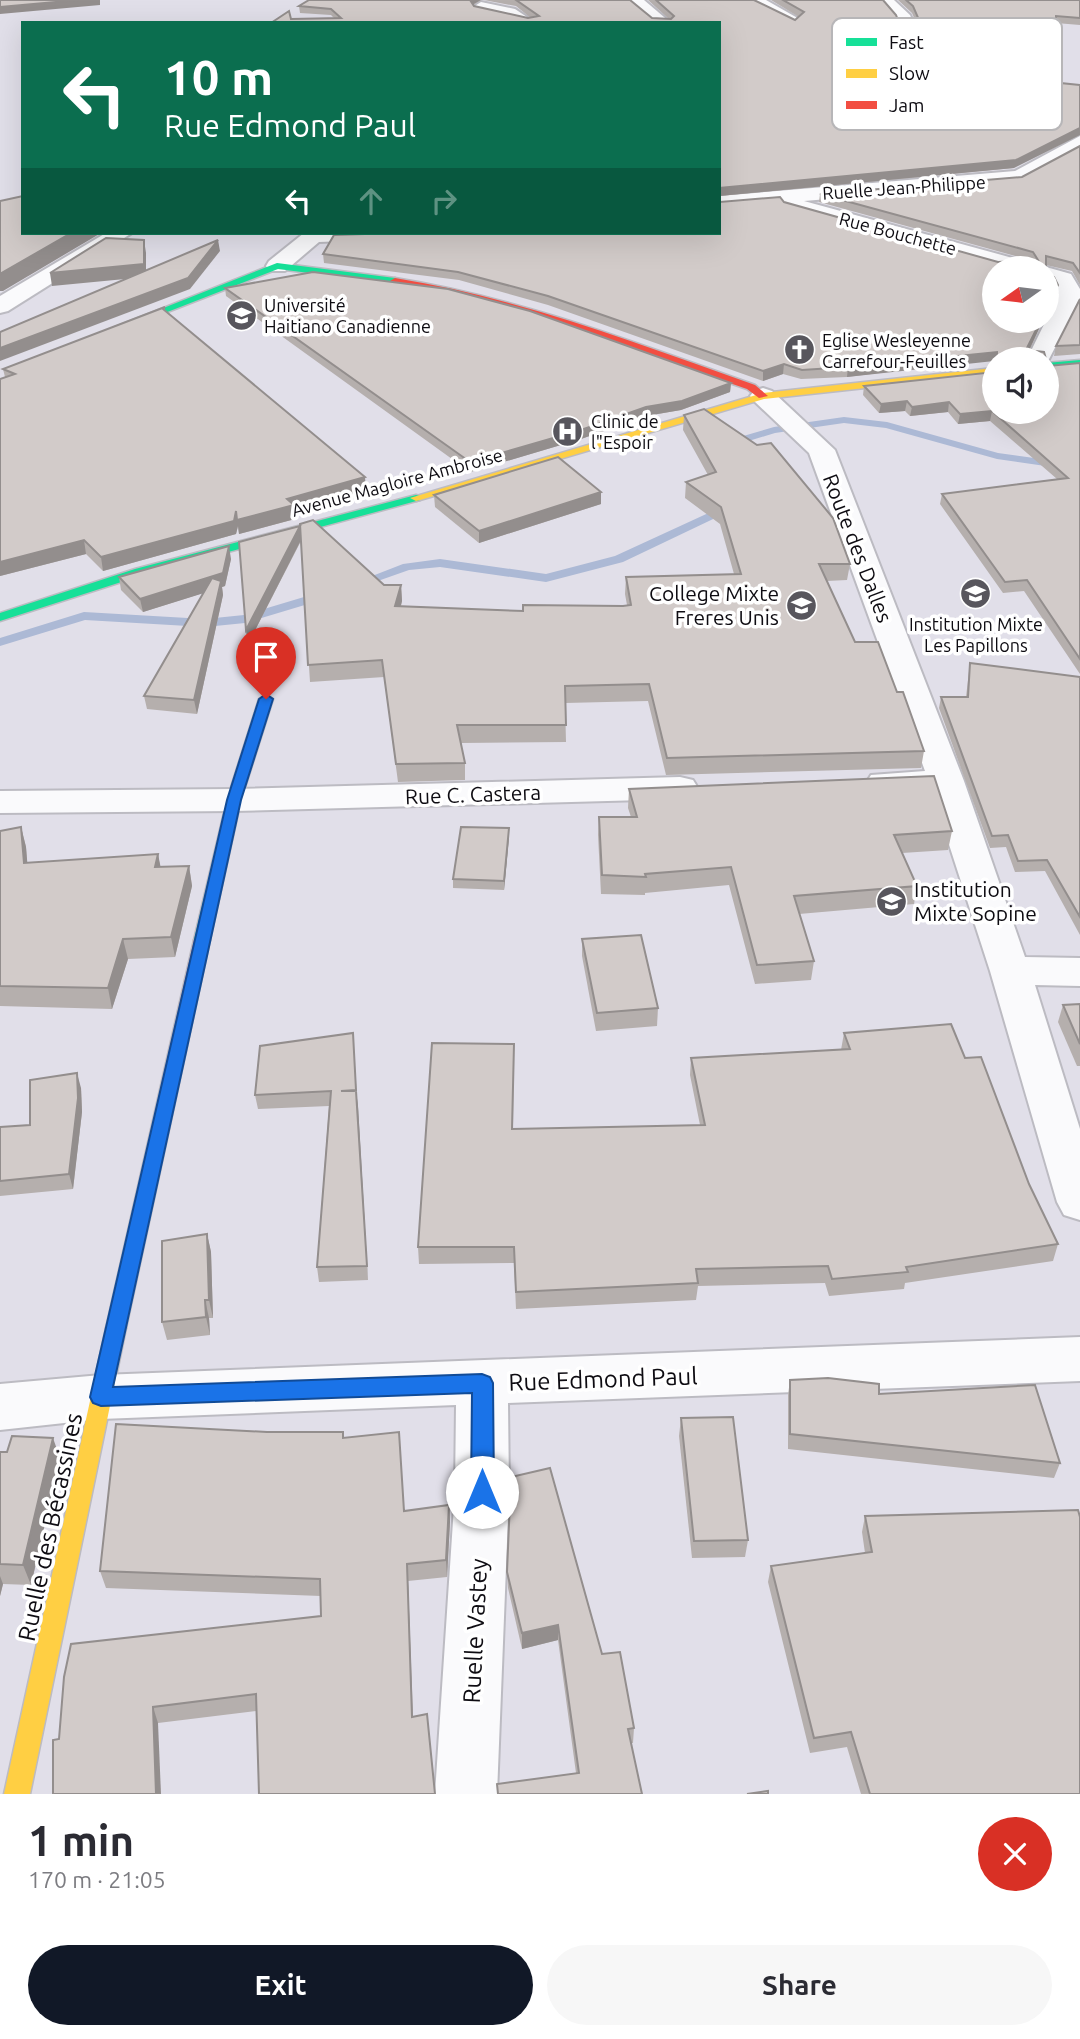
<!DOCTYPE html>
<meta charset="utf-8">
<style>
:root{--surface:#fff;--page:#f7f7f7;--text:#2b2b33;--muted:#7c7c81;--accent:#111827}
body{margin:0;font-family:Ubuntu,sans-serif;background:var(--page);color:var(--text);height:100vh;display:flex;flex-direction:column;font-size:26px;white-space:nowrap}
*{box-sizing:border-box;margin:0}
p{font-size:23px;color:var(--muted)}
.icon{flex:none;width:38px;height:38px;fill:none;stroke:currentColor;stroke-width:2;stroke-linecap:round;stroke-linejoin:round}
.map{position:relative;height:1794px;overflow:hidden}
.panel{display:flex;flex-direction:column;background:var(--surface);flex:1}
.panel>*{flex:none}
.top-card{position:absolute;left:21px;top:21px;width:700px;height:214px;border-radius:0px;box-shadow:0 7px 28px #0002;background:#0b6e4f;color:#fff;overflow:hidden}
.needle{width:46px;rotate:256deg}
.fabs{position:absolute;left:982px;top:256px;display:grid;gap:14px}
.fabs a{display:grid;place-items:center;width:77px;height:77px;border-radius:50%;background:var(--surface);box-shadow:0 7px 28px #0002;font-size:35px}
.pin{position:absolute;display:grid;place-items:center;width:60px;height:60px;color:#fff;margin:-72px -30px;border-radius:50% 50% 50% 0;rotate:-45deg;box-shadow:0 0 7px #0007}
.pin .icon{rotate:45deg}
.me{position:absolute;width:77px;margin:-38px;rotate:0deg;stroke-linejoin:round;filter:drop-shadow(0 0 5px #0008)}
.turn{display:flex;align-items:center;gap:24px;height:147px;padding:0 28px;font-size:32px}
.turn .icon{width:91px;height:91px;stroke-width:2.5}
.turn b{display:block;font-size:49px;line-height:60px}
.lanes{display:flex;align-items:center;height:66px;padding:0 28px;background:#0003;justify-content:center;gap:35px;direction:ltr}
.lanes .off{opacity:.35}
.round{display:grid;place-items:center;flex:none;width:74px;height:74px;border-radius:37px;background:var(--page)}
.summary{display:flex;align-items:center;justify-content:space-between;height:119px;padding:0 28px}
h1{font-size:42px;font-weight:700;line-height:52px}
.button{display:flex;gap:14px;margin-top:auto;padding:14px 28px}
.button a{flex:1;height:80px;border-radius:42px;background:var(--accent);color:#fff;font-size:28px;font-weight:700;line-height:80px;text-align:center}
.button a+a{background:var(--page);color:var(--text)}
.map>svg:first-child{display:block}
</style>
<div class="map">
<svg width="1080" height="1794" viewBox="0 0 1080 1794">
<rect width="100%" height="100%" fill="#e1dfe9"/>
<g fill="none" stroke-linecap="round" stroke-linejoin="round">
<g fill="#acb9d5" fill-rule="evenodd">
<polygon points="844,417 887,422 998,453 1070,463 1080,457 1080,466 1073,470 997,459 886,428 844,423 775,433 742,443 741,451 731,449 733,439 774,427"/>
<polygon points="728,504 732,506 732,510 623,562 546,582 440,567 409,570 355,589 349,585 403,564 440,559 546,574 615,556"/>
<polygon points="324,591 330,595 328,598 245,623 205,627 85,620 0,646 0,638 84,612 205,619 244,615"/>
</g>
<defs>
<g id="street">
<polygon points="626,0 644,0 671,23 653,23"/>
<polygon points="746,0 766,0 801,20 793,25 787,23"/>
<polygon points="877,0 894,0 910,15 919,35 953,71 949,82 937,82 935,72 905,41 897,20"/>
<path d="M481,2L515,9L536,23C515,23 496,15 475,10L473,7Z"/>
<polygon points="1080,136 1080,150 1020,183 804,201 1031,263 1034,268 997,268 784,208 781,203 719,208 719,196 1015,171"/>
<polygon points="106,233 132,233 8,311 0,313 0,296"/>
<polygon points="304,233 407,233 396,239 319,242 285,271 269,271 266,266 269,261"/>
<polygon points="1046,267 1071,274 1080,289 1080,299 1046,365 1046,359 1027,359 1059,294 1054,284 1046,281"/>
<polygon points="763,388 772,391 835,450 964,781 1025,957 1080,958 1080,986 1035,985 1080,1129 1080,1220 1064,1215 1057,1202 990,971 932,792 884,794 871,791 866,783 871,775 925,771 809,453 754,401 750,396 754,391"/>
<polygon points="680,777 693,780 698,788 693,796 680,799 234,811 0,813 0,791 234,789"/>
<polygon points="1080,1337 1080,1381 508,1403 509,1491 497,1794 435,1794 455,1491 456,1405 101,1419 0,1430 0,1384 101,1375"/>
</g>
<g id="fast">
<polygon points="277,263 395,278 400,281 395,284 278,269 121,330 113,328"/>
<polygon points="1080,360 1080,366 1046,369 1046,363"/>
<polygon points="416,495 420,496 420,500 143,575 0,621 0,613 135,569"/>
<polygon points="266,695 273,699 241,800 210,940 202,945 194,940 227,800 259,699"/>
</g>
<g id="slow">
<polygon points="994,368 994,374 764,399 420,500 416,501 410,498 763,393"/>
<polygon points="116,1319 123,1322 126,1328 30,1794 4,1794 106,1328 109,1322"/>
</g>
<g id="jam">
<path d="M395,278C520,298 636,343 755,385L768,396L759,398L747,389L527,313L441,291L392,283L390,281Z"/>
<polygon points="202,935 210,940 126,1328 123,1334 116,1337 109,1334 106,1328 194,940"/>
</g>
</defs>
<use href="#street" stroke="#bcbbc2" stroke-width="4"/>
<use href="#fast" stroke="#bcbbc2" stroke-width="3"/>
<use href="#slow" stroke="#bcbbc2" stroke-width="3"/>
<use href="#jam" stroke="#bcbbc2" stroke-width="3"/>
<use href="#street" fill="#fafafc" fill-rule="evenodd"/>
<use href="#fast" fill="#16e098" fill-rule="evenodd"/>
<use href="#slow" fill="#ffcf43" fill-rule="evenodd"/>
<use href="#jam" fill="#f24e42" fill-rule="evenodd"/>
</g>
<g fill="#b5afad">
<polygon points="309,0 481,0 473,5 474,6 528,18 531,18 516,6 484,0 630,0 652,18 669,19 648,0 754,0 795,20 799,17 771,0 883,0 904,36 936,77 952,77 954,70 921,34 912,13 898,0 1080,0 1080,25 1056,23 1014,168 719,196 719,23 291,19 334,18 331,15 300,13 299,6"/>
<polygon points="1080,146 1080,285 1072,271 1046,265 994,320 1043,320 1029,351 1046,359 994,359 847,377 801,379 783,374 763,381 548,305 459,280 324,263 323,254 720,202 784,202 998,262 1030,260 819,202 820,194 1022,177"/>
<polygon points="225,288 731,383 730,392 681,410 646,416 581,439 470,472 226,296"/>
<polygon points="1080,299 1080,354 1054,356 1056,346"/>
<polygon points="165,307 165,311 366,491 294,512 295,519 239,534 238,526 236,534 103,571 86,554 0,576 0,379 5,377 3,369"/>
<polygon points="1080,363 1080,674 1024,591 1003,593 940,504 942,494 1057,479 990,421 958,424 948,412 910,416 905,411 879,413 863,395 864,386"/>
<polygon points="684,415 850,564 847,580 827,581 855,642 897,692 924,751 921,768 666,775 648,701 565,703 566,742 461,743 465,763 465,780 398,782 384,677 310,682 301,541 248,644 246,630 300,526 384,585 401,585 402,601 401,606 523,611 623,606 627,605 625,594 626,577 734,574 720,524 685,498 686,482 708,475 683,430"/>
<polygon points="601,492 601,504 479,543 435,507 434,495"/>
<polygon points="231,559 225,586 222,587 223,595 197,714 147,709 144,696 203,593 143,612 121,590 119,577"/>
<polygon points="970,663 1080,677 1080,935 1045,871 1015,872 1006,847 990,848 939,708 941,697 966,697"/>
<polygon points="629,789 952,831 948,850 902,853 917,886 914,904 799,914 814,961 811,980 755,984 729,885 645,893 645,895 601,894 598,835 599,817 631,817 628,808"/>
<polygon points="21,827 26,847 27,863 158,854 160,867 189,866 192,886 175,957 128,959 112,1009 0,1006 0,831"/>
<polygon points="509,828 509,837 504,890 453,888 453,879"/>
<polygon points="582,939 658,1008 657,1026 596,1031 582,956"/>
<polygon points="1080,1004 1080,1066 1077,1066 1058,1022 1063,1005"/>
<polygon points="353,1033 368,1280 319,1282 317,1267 329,1106 258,1109 255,1095"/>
<polygon points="844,1033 965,1058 1029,1184 1058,1244 1053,1261 905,1283 904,1289 829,1296 825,1283 698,1286 696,1300 516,1309 514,1263 419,1264 418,1247 514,1044 513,1129 700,1125 690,1075 691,1058 841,1050"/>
<polygon points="81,1088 82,1112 73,1189 0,1196 0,1127 30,1125"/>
<polygon points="207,1234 211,1252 213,1318 209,1318 210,1335 167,1340 162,1322"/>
<polygon points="790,1380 879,1394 1060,1463 1054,1478 788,1449 788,1395"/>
<polygon points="681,1418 748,1540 745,1557 692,1558 679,1436"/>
<polygon points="267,1432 343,1432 344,1438 405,1511 449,1505 450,1522 447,1577 408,1581 413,1716 257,1711 158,1723 59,1739 321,1616 321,1596 106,1588 100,1571"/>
<polygon points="0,1452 60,1458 31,1585 3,1584 0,1596"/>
<polygon points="865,1516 1080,1794 861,1794 847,1747 810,1753 768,1582 771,1566 865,1553 862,1532"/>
<polygon points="507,1572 602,1654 634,1728 633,1743 631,1743 642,1794 498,1794 497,1784 576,1773 558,1640 522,1649 508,1588"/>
</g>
<g fill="#938e8d">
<polygon points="78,0 100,0 100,5 0,14 0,7"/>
<polygon points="470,0 481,0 470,6"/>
<polygon points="1080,128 1080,135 1014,168 719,196 719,188"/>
<polygon points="71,233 101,233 3,291 0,291 0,274"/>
<polygon points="144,240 146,253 146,277 52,286 50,273"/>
<polygon points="218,240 220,251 190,289 0,361 0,348"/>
<polygon points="1058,285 1056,294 1046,314 1046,308"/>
<polygon points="1041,320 1043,320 1025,359 1026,350"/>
<polygon points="997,352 996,359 994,359 994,361 847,377 848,367"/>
<polygon points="784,364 783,374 763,381 763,371"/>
<polygon points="731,383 730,392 681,410 646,416 581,439 470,472 470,462 646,407"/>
<polygon points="907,401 905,411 879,413 881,404"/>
<polygon points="949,402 948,412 910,416 912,407"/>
<polygon points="992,411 990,421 958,424 960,414"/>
<polygon points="365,477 366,491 294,512 295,519 239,534 238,526 236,534 103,571 101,557 236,511 287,499"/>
<polygon points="601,492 601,504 479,543 479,531"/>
<polygon points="300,526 301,540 248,644 246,630"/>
<polygon points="84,540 86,554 0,576 0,562"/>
<polygon points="229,546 231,559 225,586 222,587 223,595 197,714 194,700 220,588 143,612 140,599"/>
<polygon points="401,585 402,601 396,623 395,606"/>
<polygon points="21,827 26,847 29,883 24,863"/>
<polygon points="509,828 509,837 504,890 504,881"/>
<polygon points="158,854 162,874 155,867"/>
<polygon points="189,866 192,886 175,957 171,937"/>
<polygon points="123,939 128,959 112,1009 108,988"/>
<polygon points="77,1073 81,1088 82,1112 73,1189 69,1174"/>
<polygon points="356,1091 358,1106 368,1280 367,1266"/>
<polygon points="207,1234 211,1252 213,1318 209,1300"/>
<polygon points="205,1300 209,1318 210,1335 206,1317"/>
<polygon points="53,1438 60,1458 31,1585 23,1565"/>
<polygon points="449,1505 450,1522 447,1577 446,1560"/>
<polygon points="407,1564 408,1581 413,1733 412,1717"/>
<polygon points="0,1576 3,1584 0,1596"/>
<polygon points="558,1625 558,1640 522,1649 522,1633"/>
<polygon points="153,1707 158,1723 161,1794 156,1794"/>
</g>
<g fill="#d2cbc9" stroke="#938e8d" stroke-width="2">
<polygon points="0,0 78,0 0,7"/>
<polygon points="309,0 470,0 474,6 528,18 539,16 516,0 630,0 652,18 671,19 674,16 656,0 754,0 795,20 804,12 783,0 883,0 896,15 904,36 934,66 936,77 952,77 957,65 922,27 913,6 906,0 1080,0 1080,18 1056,16 1051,82 1080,85 1080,128 1016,160 719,188 719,23 271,23 289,11 291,19 341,18 331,9 299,6"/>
<polygon points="1080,146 1080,273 1073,263 1046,256 1046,268 994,268 994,320 1041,320 1026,350 1044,352 1046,359 997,359 997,352 848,367 802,370 784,364 763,371 548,296 458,272 323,254 334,235 396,233 719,233 719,200 720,202 780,197 784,202 998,262 1038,260 1033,252 820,194 1022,177"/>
<polygon points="23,196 23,233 71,233 0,274 0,201"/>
<polygon points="106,238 144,240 144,264 50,273"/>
<polygon points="218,240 188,278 0,348 0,332"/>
<polygon points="313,272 448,289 530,311 731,383 682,401 646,407 581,430 470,462 225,288"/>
<polygon points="1046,274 1054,277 1058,285 1046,308"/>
<polygon points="1080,299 1080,345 1056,346"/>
<polygon points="165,307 163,309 365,477 287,499 294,505 237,520 236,511 234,521 101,557 84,540 0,562 0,379 15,374 3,369"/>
<polygon points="1046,360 1048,366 1080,363 1080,659 1027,580 1005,582 942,494 1068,478 992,411 960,414 949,402 912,407 907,401 881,404 864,386 994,372 994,411 1046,411"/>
<polygon points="704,409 757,445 771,443 833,518 850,564 819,564 855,642 878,642 897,692 903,692 924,751 667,758 649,684 565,686 566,725 457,725 465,763 396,764 382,660 308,665 300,524 313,520 384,585 401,585 395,606 523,611 523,605 623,606 631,605 626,577 741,574 721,507 686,482 716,472 684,415"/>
<polygon points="558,457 601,492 479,531 434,495"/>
<polygon points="300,526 246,630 239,542"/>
<polygon points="229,546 223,573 140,599 119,577"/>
<polygon points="212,578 221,581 194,700 144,696"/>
<polygon points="970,663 1080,677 1080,917 1047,860 1018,861 1008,835 992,836 941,697 968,697"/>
<polygon points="934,776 952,831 894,835 917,886 794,896 814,961 757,965 731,867 645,874 646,877 602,875 599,817 637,817 629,789"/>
<polygon points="21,827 24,863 158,854 155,867 189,866 171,937 123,939 108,988 0,986 0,831"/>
<polygon points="461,827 509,828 504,881 453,879"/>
<polygon points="641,935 658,1008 597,1013 582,939"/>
<polygon points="1080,1004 1080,1044 1063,1005"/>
<polygon points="951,1024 965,1058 981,1057 1029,1184 1058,1244 906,1267 908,1272 832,1279 828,1266 696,1269 698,1283 516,1292 514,1247 418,1247 432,1043 514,1044 512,1129 705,1125 691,1058 850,1049 844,1033"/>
<polygon points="353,1033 356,1090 341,1091 356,1091 367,1266 317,1267 331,1091 255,1095 260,1046"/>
<polygon points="77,1073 78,1098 69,1174 0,1181 0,1127 30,1125 30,1080"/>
<polygon points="207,1234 209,1300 205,1300 206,1317 162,1322 162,1241"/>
<polygon points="828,1378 879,1384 879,1394 1035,1385 1060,1463 790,1434 790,1380"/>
<polygon points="733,1417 748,1540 694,1541 681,1418"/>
<polygon points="116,1424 267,1432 343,1432 343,1438 399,1432 404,1511 449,1505 446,1560 407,1564 412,1717 427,1714 435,1794 259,1794 256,1694 153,1707 156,1794 53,1794 53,1740 59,1739 64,1677 71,1644 321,1616 320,1579 100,1571"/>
<polygon points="12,1436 53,1438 23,1565 0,1564 0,1452 7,1452"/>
<polygon points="550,1468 602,1654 620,1652 634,1728 628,1729 642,1794 498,1794 497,1784 579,1773 558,1625 522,1633 507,1572 511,1477"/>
<polygon points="1078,1510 1080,1517 1080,1794 870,1794 851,1732 814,1738 771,1566 872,1552 865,1516"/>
<polygon points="768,1791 768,1794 747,1794"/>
</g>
<polygon fill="#1a73e8" stroke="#114b97" stroke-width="2" points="266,694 273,699 241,800 113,1387 482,1374 490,1377 493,1383 494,1492 490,1499 482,1502 475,1499 471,1492 472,1393 101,1406 93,1403 90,1397 227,800 259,699"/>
<defs>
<symbol id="university-disc" viewBox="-11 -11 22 22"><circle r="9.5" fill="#58565d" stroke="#fff"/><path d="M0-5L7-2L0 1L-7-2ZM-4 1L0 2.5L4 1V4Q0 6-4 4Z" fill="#fff"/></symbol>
<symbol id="church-disc" viewBox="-11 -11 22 22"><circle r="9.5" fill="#58565d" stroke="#fff"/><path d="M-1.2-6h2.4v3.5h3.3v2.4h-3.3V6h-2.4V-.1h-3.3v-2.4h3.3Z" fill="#fff"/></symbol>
<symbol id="hospital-disc" viewBox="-11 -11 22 22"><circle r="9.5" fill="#58565d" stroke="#fff"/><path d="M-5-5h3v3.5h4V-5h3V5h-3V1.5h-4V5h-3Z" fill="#fff"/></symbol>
<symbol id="school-disc" viewBox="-11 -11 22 22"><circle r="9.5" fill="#58565d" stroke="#fff"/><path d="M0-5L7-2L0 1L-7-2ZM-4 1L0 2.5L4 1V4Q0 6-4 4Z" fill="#fff"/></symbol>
</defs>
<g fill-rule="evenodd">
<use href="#university-disc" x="224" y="298" width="35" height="35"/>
<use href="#church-disc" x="782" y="332" width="35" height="35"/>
<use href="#hospital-disc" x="550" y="414" width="35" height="35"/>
<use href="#school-disc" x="958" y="576" width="35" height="35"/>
<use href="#school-disc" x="784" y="588" width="35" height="35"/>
<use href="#school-disc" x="874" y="884" width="35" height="35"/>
</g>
<g text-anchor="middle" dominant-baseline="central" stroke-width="7" stroke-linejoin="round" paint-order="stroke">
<g font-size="18" fill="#0e0c12" stroke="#fff">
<text transform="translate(904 187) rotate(-4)">Ruelle Jean-Philippe</text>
<text transform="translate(898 233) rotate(15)">Rue Bouchette</text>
<text transform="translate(397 482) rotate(-15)">Avenue Magloire Ambroise</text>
</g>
<g font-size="18" fill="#0e0c12" stroke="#fff" text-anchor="start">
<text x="264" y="305">Université<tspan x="264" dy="21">Haitiano Canadienne</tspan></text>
<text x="822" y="340">Eglise Wesleyenne<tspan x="822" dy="21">Carrefour-Feuilles</tspan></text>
<text x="591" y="421">Clinic de<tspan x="591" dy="21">l"Espoir</tspan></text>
<text x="976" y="624" text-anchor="middle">Institution Mixte<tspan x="976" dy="21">Les Papillons</tspan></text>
</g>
<g font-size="21" fill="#0e0c12" stroke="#fff">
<text transform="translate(858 548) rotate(69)">Route des Dalles</text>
<text transform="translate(473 794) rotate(-2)">Rue C. Castera</text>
</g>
<g font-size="21" fill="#0e0c12" stroke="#fff" text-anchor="end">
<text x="779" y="593">College Mixte<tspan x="779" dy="24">Freres Unis</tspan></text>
<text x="914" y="889" text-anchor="start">Institution<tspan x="914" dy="24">Mixte Sopine</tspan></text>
</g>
<g font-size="24" fill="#0e0c12" stroke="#fff">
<text transform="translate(603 1379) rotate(-2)">Rue Edmond Paul</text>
<text transform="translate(50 1527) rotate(-78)">Ruelle des Bécassines</text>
<text transform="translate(475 1631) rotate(-87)">Ruelle Vastey</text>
</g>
</g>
<rect x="832" y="18" width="230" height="112" rx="10" fill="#fff" stroke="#b7b6b8" stroke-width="2"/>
<rect x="846" y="38" width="31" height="8" fill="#16e098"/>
<rect x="846" y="69" width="31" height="9" fill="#ffcf43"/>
<rect x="846" y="101" width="31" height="8" fill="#f24e42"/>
<g font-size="19" fill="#0e0c12">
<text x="889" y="49">Fast</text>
<text x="889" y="80">Slow</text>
<text x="889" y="112">Jam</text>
</g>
</svg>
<div class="fabs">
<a><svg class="needle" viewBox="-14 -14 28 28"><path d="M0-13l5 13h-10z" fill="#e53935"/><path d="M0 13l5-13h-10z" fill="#7c7c81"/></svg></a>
<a><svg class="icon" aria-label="sound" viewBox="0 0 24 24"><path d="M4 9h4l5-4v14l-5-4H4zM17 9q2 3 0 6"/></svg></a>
</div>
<div class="pin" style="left:266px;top:699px;background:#d93025"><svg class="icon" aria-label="arrive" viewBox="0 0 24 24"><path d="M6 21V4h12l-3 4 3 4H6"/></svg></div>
<svg class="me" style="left:482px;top:1492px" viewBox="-20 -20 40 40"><circle r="19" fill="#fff"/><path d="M0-13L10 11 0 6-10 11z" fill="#1a73e8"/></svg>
<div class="top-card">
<div class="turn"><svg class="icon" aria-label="left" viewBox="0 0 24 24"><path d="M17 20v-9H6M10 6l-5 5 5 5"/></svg><div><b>10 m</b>Rue Edmond Paul</div></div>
<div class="lanes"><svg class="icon" aria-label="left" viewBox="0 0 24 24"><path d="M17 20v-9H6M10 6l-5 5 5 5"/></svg><svg class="icon off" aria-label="ahead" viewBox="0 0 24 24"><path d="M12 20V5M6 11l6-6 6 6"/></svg><svg class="icon off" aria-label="right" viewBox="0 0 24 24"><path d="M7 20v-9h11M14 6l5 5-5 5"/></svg></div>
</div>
</div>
<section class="panel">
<div class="summary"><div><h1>1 min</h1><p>170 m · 21:05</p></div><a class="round" style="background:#d93025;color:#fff"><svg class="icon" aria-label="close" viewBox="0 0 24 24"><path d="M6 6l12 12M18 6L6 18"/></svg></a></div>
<div class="button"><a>Exit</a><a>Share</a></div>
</section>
